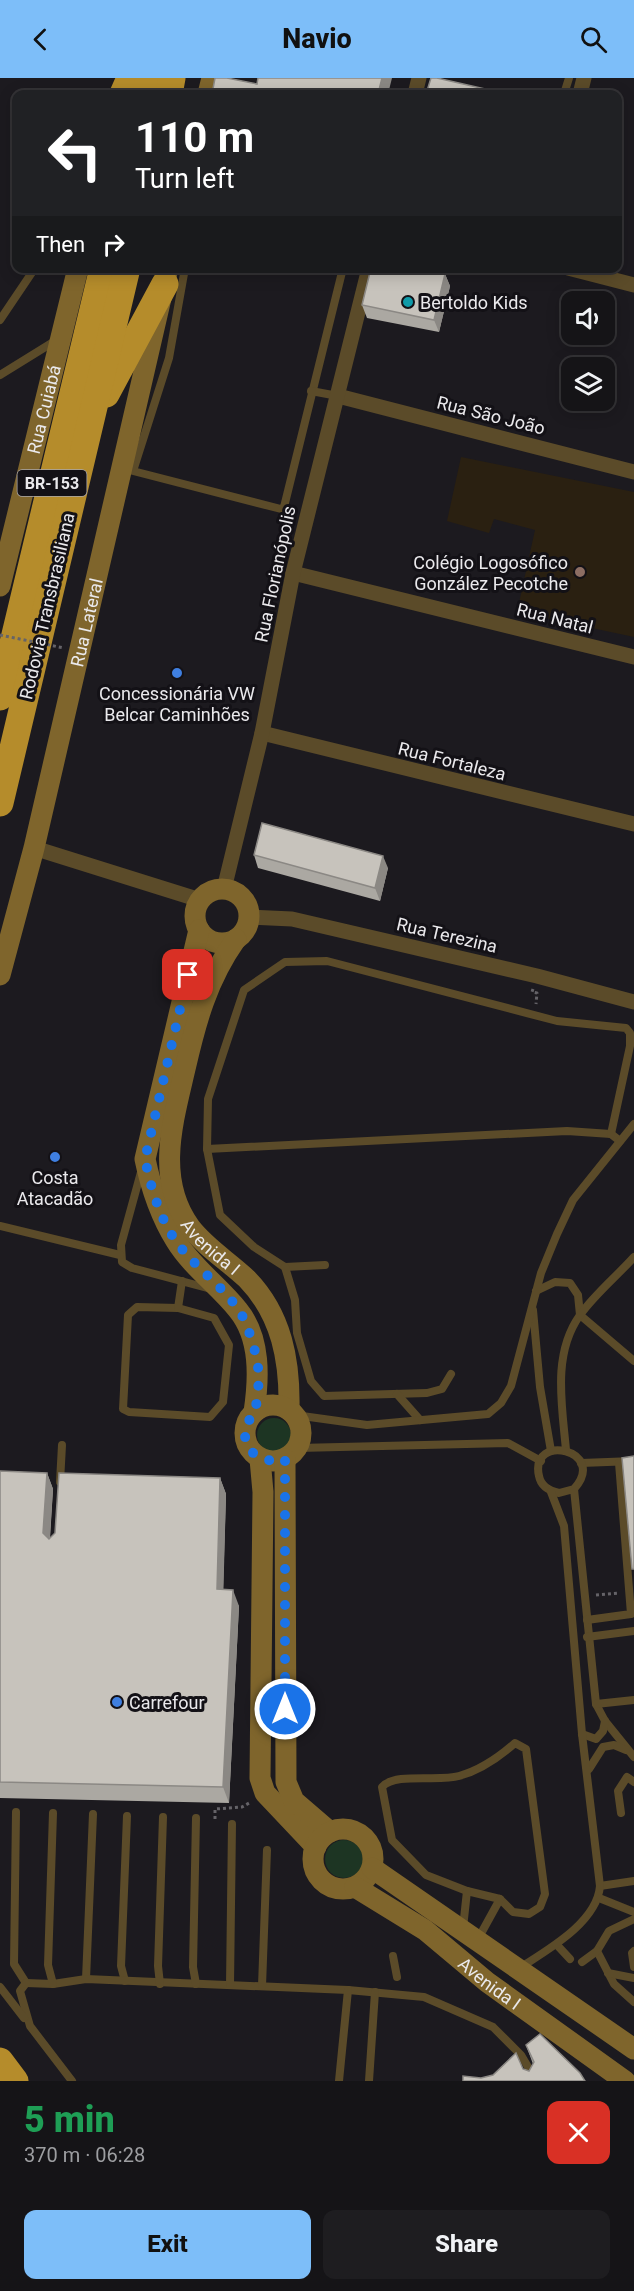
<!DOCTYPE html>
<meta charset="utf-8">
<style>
:root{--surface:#151417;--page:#1e1d20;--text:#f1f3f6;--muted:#9d9ea1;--line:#343336;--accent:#7dbef9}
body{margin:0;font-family:Roboto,sans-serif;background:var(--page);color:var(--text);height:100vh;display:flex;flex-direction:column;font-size:22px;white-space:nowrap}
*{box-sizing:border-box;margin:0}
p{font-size:20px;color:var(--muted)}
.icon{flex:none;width:33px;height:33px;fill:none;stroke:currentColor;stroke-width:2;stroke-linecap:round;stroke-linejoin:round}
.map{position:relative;height:2003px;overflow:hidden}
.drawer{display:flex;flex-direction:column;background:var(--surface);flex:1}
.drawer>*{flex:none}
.banner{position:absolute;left:12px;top:12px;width:610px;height:183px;border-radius:12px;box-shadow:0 3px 15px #0003,0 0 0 2px var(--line);background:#202124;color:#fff;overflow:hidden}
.buttons{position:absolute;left:561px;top:213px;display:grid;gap:12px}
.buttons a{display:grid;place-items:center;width:54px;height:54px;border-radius:12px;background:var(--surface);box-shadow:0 3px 15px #0003,0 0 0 2px var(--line);font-size:30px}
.pin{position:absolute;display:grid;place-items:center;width:51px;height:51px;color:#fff;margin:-26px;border-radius:12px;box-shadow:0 3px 9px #0006}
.me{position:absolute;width:66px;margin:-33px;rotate:0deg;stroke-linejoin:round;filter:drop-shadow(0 0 4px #0008)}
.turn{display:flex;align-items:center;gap:21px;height:126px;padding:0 24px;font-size:27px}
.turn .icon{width:78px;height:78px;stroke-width:2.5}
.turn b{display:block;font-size:42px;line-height:51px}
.then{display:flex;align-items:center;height:57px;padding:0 24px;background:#0003;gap:12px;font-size:22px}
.round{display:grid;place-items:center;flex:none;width:63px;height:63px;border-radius:12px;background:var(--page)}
.head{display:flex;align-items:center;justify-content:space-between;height:102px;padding:0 24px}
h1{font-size:36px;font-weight:800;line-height:45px;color:#1e9e55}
.cta{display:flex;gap:12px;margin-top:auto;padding:12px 24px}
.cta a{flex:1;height:69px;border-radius:12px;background:var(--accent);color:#111;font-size:24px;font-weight:800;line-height:69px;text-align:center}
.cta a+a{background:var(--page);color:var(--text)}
header{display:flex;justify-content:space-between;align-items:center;height:78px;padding:0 24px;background:var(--accent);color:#111;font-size:27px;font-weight:800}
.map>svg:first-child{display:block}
</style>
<header><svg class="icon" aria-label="back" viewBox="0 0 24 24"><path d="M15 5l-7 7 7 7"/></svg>Navio<svg class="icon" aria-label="search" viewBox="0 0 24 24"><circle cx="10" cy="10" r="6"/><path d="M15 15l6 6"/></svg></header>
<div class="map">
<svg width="634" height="2003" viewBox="0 0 634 2003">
<rect width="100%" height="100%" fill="#1c1a1f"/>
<polygon fill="#2a2011" points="461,379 634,414 634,559 517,534 535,452 494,441 489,455 447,443"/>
<g fill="#1d3523">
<circle cx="274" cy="1357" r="17"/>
<circle cx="344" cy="1781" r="19"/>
</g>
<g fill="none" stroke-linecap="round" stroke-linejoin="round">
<g stroke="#656368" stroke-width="3" stroke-dasharray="3 3" stroke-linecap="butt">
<polyline points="533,911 532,914 537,915 536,926"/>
<polyline points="596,1517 619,1515"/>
<polyline points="215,1741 215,1731 242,1729 251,1724"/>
</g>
<g stroke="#5b4b29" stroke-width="8">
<polyline points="564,16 569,0"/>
<polyline points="185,190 169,280 133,393 281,431 284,429 343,190"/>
<polyline points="0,242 35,190"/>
<polyline points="0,297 55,263"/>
<polyline points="311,313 338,318"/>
<polyline points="207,1071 567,1053 611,1056 620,1063"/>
<polyline points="141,1094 121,1167 122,1184 132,1190 211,1211"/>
<polyline points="0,1148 120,1177"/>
<polyline points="325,1187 285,1189 254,1169 220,1137 207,1071 208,1021 244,912 285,884 327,883 557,943 626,950 630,955 630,968 611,1056"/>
<polyline points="285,1189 295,1222 297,1255 311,1303 324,1318 427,1315 442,1311 451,1296"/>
<polyline points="536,1213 555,1204 570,1205 578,1217 580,1237 634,1283"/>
<polygon points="137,1229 178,1230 214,1240 229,1267 223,1324 210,1339 129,1334 123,1331 128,1237"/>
<polyline points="178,1230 182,1203"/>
<polyline points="533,1232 540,1309 551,1373"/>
<polyline points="397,1316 420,1342"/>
<polyline points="295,1337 367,1347 488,1336 501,1325 511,1308 541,1195 557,1156 573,1122 634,1046"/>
<polyline points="298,1370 508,1365 541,1383"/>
<path d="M566,1372C562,1327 552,1276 580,1237C595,1216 617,1198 634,1179"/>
<polyline points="581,1385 634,1383"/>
<polyline points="60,1404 62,1367"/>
<path d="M574,1411L559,1415C550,1413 541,1409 539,1398C529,1354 609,1372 574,1411L596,1626L605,1643L634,1679"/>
<polyline points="587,1542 631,1536 619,1385"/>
<polyline points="587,1559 634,1553"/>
<polyline points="596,1626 634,1622"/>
<polyline points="582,1656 596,1661 603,1653 605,1643"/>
<path d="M515,1665L526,1671L545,1816L540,1829L529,1836L513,1834L500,1821L467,1813L426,1797L392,1762L382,1709C395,1694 439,1704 459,1698C481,1692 498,1680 515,1665Z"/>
<polyline points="589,1691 603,1669 614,1667 626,1672"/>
<polyline points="16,1734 14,1886 26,1905"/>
<polyline points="621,1735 618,1713 627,1699 634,1704"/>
<polyline points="600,1808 634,1803"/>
<polyline points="599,1820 634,1834"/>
<polyline points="634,1841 609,1853 597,1873 614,1906 634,1924"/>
<polyline points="463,1850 467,1813"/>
<polyline points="478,1861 500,1821"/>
<polyline points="557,1867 570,1881"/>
<polyline points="634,1873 632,1875 634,1889"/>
<polyline points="393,1878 397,1899"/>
<polyline points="582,1884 597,1873"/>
<path d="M521,1889C549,1871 597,1844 600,1808L582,1656L564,1448L551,1414"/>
<polyline points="608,1895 634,1900"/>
<polyline points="86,1901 93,1736"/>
<polyline points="125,1903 121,1888 127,1738"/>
<polyline points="26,1905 53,1906 86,1901 348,1912 424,1919 493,1949 521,1977 534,1999 533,2003"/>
<polyline points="26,1905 20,1913 30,1948 72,2003"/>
<polyline points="53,1906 48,1887 53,1735"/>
<polyline points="160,1906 158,1888 163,1739"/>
<polyline points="196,1906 193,1889 196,1740"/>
<polyline points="230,1907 232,1746"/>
<polyline points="262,1908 267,1772"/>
<polyline points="0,1909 24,1940"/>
<polyline points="339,2003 348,1912"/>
<polyline points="369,2003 375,1914"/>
</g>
<g stroke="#5b4b29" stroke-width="15">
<polyline points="415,16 419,0"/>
<polyline points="580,16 584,0"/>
<polyline points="568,190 634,207"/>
<polyline points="338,318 634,394"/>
<polyline points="293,495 634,579"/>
<polyline points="262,655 634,746"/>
<polyline points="34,770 200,822"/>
<polyline points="224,811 262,655 293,495 369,190"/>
<polyline points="249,839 292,841 537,898 634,924"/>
</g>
<g stroke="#7f652c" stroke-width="21">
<polyline points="208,16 212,0"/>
<path id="s1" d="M0,508L78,190"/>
<circle cx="222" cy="838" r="27"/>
<path d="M199,852L145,1081C151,1110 160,1137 176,1163C192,1189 219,1208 238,1232C261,1260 259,1301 254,1334"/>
<path id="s2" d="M236,861C207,902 196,943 185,991C173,1043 155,1101 190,1149C206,1170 228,1183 247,1201C282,1237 290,1283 289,1331"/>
<path id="s3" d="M0,897L34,770L168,190"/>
<circle cx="273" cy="1355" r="28"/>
<polyline points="260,1381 263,1414 260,1700 265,1715 316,1769"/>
<polyline points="285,1381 286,1704 294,1723 330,1754"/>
<circle cx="343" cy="1781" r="30"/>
<polyline points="372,1790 634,1971"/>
<path id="s4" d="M355,1809L425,1852L487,1904L625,2003"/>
</g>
<g stroke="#b58c2b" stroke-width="27">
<polyline points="123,16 130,0"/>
<polyline points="146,16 149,0"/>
<polyline points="169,16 172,0"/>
<polyline points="106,316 165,206"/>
<polyline points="0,619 103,190"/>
<polyline points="0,725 127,190"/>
<polyline points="0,1983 15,2003"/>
</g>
<polyline stroke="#656368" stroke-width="3" stroke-dasharray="3 3" stroke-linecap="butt" points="0,557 64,570"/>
</g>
<g fill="#aba8a2">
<polygon points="445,196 450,208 439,254 367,240 362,227"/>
<polygon points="254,777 388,790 380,823 258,790"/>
<polygon points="0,1393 47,1395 53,1411 50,1461 220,1400 226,1416 223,1512 239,1528 229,1725 0,1720"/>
<polygon points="526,1967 580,1995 481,2000 523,1991 529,1993 533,1986"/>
</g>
<g fill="#8b8884">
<polygon points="382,0 392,0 388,16 378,16"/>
<polygon points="445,196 450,208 439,254 434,242"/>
<polygon points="383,778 388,790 380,823 375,810"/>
<polygon points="47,1395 53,1411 49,1471 43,1455"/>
<polygon points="220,1400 226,1416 223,1527 217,1511"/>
<polygon points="233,1512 239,1528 229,1725 223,1709"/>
</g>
<g fill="#c7c3bc" stroke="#8b8884" stroke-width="1.5">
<polygon points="215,0 227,0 257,6 258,0 382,0 378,16 212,16"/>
<polygon points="431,0 437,0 507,16 426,16"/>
<polygon points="371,190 423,190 445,196 434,242 362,227"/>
<polygon points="262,745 383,778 375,810 254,777"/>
<polygon points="634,1378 634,1491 632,1491 622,1380"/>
<polygon points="0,1393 47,1395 43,1455 49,1461 55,1455 59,1395 220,1400 217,1511 233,1512 223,1709 0,1704"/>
<polygon points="540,1956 580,1995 585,2003 463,2003 463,1998 481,2000 493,1997 516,1975 523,1991 529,1993 534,1984 526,1967"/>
</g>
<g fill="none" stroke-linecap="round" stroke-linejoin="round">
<path stroke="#1a73e8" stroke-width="10" stroke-dasharray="0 18" d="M188,897L145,1081C151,1110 160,1142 178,1166C196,1190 224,1209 240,1234C248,1247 252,1263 256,1277C260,1293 259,1316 255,1332C253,1339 246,1344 245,1352C243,1376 265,1387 285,1381V1631"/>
</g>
<circle fill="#0f9aa8" stroke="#131116" stroke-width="2" cx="408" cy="224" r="6"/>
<circle fill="#8d6e63" stroke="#131116" stroke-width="2" cx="580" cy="494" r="6"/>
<g fill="#3f7fe0" stroke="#131116" stroke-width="2">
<circle cx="177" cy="595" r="6"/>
<circle cx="55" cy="1079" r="6"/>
<circle cx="117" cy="1624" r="6"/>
</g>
<g text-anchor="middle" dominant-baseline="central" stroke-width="6" stroke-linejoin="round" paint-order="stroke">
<rect fill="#131116" stroke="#aaa8ac" stroke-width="1.5" x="17.5" y="392" width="69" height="26" rx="4.5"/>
<g font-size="16" font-weight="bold" fill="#eae9ec">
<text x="52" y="405">BR-153</text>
</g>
<g font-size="18" fill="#eae9ec" stroke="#131116" text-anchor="start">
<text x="420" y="224">Bertoldo Kids</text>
<text x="568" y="484" text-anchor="end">Colégio Logosófico<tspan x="568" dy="21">González Pecotche</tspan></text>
<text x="177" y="615" text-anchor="middle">Concessionária VW<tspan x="177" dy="21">Belcar Caminhões</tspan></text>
<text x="55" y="1099" text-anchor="middle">Costa<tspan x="55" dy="21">Atacadão</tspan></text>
<text x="129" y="1624">Carrefour</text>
</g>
<g font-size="18" fill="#eae9ec" stroke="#131116">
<text stroke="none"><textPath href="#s1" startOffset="182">Rua Cuiabá</textPath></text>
<text transform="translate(491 337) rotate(14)">Rua São João</text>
<text transform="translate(275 496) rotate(-78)">Rua Florianópolis</text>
<text transform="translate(47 528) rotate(-77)">Rodovia Transbrasiliana</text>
<text transform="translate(555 540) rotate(14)">Rua Natal</text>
<text stroke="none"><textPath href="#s3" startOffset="363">Rua Lateral</textPath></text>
<text transform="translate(452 683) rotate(14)">Rua Fortaleza</text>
<text transform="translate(447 857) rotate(13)">Rua Terezina</text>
<text stroke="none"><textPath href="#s2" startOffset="333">Avenida I</textPath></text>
<text stroke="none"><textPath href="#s4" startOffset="166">Avenida I</textPath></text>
</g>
</g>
</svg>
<div class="buttons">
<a><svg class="icon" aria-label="sound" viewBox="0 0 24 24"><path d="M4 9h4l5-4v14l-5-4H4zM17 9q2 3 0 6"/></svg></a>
<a><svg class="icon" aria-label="layers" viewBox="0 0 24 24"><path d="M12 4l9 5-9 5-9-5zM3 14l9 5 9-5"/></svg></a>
</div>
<div class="pin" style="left:188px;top:897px;background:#d93025"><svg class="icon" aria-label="arrive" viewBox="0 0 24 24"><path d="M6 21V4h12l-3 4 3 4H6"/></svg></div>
<svg class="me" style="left:285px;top:1631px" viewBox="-20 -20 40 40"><circle r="17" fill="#1a73e8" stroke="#fff" stroke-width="3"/><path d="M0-11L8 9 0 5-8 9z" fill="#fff"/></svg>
<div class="banner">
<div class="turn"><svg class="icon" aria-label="left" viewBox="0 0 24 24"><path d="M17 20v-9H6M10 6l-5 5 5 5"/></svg><div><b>110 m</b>Turn left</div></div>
<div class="then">Then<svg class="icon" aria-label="right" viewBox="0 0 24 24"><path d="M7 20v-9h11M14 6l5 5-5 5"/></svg></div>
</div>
</div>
<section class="drawer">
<div class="head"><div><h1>5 min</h1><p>370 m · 06:28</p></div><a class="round" style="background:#d93025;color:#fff"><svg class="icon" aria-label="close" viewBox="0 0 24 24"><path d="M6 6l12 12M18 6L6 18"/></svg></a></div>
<div class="cta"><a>Exit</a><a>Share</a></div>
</section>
